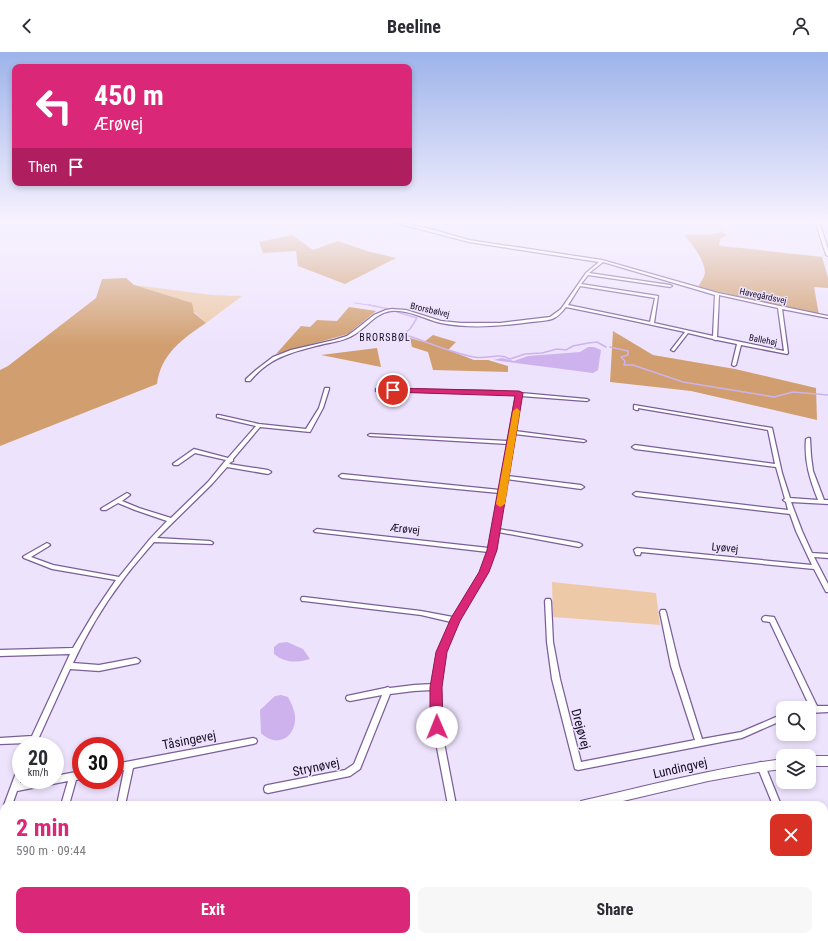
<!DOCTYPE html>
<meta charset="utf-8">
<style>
:root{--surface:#fff;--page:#f7f7f7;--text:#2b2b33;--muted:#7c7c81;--accent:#db2777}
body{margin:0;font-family:"Roboto Condensed",sans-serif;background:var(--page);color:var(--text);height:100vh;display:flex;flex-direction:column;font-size:15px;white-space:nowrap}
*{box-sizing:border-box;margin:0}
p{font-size:13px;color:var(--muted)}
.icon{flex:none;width:22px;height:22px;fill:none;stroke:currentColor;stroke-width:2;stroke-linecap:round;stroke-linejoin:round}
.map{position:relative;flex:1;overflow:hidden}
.sheet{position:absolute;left:0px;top:749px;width:828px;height:140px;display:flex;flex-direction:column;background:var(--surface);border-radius:12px 12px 0 0;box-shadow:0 2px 6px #0003}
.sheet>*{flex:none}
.top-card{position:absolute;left:12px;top:12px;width:400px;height:122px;border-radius:8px;box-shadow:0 2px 6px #0003;background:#db2777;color:#fff;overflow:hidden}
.buttons{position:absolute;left:776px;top:649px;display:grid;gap:8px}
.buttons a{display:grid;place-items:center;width:40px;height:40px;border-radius:8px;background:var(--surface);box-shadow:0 2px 6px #0003;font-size:20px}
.speed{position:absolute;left:12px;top:685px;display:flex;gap:8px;font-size:20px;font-weight:700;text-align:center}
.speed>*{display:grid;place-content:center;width:52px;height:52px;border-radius:50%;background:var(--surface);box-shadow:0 2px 6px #0003;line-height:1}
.speed small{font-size:10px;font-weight:400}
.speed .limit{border:6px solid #d22;background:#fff;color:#111}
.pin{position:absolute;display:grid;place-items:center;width:34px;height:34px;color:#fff;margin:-17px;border:2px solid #fff;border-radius:50%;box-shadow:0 1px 4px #0007}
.me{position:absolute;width:44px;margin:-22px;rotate:359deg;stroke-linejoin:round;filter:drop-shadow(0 0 3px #0008)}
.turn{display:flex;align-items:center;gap:14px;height:84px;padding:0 16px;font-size:18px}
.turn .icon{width:52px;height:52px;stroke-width:2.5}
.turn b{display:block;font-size:28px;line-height:34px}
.then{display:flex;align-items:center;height:38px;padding:0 16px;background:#0003;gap:8px;font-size:15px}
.round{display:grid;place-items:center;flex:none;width:42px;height:42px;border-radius:8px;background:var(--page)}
.summary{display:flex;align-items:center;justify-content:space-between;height:68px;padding:0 16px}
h1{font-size:24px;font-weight:700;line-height:30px;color:var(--accent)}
.cta{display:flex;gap:8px;margin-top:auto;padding:8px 16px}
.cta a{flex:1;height:46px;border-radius:8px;background:var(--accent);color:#fff;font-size:16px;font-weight:700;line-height:46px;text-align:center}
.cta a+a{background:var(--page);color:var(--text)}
header{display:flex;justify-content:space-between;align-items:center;height:52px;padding:0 16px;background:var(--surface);font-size:18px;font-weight:700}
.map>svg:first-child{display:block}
</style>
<header><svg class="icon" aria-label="back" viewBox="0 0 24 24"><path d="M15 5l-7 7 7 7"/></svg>Beeline<svg class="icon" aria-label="person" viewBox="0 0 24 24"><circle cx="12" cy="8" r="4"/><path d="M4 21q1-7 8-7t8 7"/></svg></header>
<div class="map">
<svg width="828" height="889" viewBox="0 0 828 889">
<rect width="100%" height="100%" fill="#eee3fd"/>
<g fill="#eec9a7">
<polygon points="134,233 212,243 242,244 206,271 194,260"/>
<polygon points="552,530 656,541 660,573 553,565"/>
<polygon points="318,885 399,885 400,889 318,889"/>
</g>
<g fill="#d19f6f">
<path d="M721,180L727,183L720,187L719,193L722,194L822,205L828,226V236L814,235L819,263L698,235C700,231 704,226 705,221C705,209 692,191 684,183C698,181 707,185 721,180Z"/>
<polygon points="292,183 313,198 338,189 367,199 396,206 345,232 298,214 296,199 263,201 259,190"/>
<path d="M126,226L134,233L192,251L194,261L206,271C182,287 161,302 157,332L0,394V318L8,314L96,246L102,227Z"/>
<polygon points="349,255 376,259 348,282 276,302 301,274 310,275 317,268 337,269"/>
<polygon points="613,279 653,303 735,317 816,336 817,368 691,339 610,330"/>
<polygon points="433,283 456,290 448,298 474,308 488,308 508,314 508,320 433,318 428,300 412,295 410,286 424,290"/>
<polygon points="377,296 381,315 321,303"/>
</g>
<g fill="#cdb2ed">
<polygon points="588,295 594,295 601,298 598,318 593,321 493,308 502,306 514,309 528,304 580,300"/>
<path d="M287,590L303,597L310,607C296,611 285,611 274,602V595L279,591Z"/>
<path d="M281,643L288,645C292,653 296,660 295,669C293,688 275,695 261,681L260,658L275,644Z"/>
</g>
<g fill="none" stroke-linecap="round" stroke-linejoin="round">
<g stroke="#cdb2ed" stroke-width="1">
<polyline points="713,169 725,182"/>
<polyline points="355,251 375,254"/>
</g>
<g stroke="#cdb2ed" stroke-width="1.5">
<polyline points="369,253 389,257"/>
<polyline points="397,260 417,266 410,277 405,281"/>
<path d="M409,284C430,291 452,301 474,305C488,308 497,300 510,307L525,302L542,301L557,297L566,298L573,294L588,291L597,290L606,295"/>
<polyline points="610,295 628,299 628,303 621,305 625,309 624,313 633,313 683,330 774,345 793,340 828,343"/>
</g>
<defs>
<g id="minor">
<path d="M389,169H393L434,178L469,188L602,208L718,241L828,264V266L782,257L788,301L787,302L741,293L736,313L734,314L732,313L737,292L717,288H715L713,287L688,281L674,299H673L671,298L685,280L620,266L566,255C562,260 558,265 552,267C546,269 538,269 531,270C502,274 470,277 441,271C424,267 408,257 391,259C374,261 365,278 350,285C342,289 333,290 324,292C305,297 284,301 267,313C261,317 255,323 250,329H246V327L256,318L273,305L291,298L334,288L347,284L354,279L374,263L386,258L392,257L406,258L441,269L461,271H500L550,265L561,257L586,221L599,210L469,190ZM603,210L715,243L713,284L654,271L658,244L581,232L588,223L670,235L672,234L670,233L589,221ZM580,234L655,246L650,270L568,253ZM719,243L778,256L784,299L717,285Z"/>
<path d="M325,336H329V337L323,356L310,380L260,375L233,407V409L231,410L229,412L268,418L270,419L271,420L270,421L268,422L227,415L212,432L157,486L210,489L212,490L213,491L212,492L154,490C143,503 132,515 122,529C103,554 86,583 73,611L99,613L136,606L138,607L140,609L138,611L99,619L70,617L35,694H27L29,691L0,692V686L32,684L70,602L0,604V598L73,596L95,559L116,528L52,517L24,506L23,505L24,504L47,491L49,492L50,493L49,494L31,505L53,513L119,525L150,487L167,469L135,458L118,451L106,458H102L101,457L102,456L127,441L129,442L130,443L122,449L139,456L171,466L208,430L226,408L195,401L178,413H174L173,412L174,411L194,397L228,406L256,374L217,365V363H219L259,372L306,377L319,356Z"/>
<polygon points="376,337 492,339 517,341 519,340 521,341 587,347 589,348 587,349 521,344 515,379 584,388 586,389 584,390 514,382 507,424 581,433 584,435 581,437 507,427 505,439 506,440 504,441 499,477 579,491 581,492 582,493 581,494 579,495 498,480 495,498 487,520 458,569 444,600 440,635 441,675 456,753 448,753 433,675 432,638 414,639 390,642 360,717 350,724 268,741 265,740 264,737 265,734 268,733 345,718 354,712 382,643 350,649 347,648 346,646 347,644 385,636 388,635 390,636 414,633 433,632 438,600 451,570 421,563 304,549 302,549 301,547 302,545 304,545 421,559 453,565 481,520 488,500 315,480 314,479 317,477 489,496 499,441 342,426 339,424 342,422 500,438 508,392 370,384 368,383 370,382 508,389 516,343 492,341 378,339 376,339"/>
<path d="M634,353L772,376L782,421L790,446L818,448C810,428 804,409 806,387L808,386H810L811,404L813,419L824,448H828V452L791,450L802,479L812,501L828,502V506L814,505L828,532V540H826L814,517L641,500L640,503H636L634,498L635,497L637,496L812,513L796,479L790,462L636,444L633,442L636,440L788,458L786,450L783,448L785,447L776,415L635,397L632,395L635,393L775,412L768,378L638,356V358H636L634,357Z"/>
<polygon points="546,547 550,547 551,549 553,590 560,627 581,710 695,688 671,614 660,560 661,558 665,558 666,560 679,614 702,687 741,680 783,662 783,668 742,686 578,718 575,717 552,627 547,590 545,549"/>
<polygon points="765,564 774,565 817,654 828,654 828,660 809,661 809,656 806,656 810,655 770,570 763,569 762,567 763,565"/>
<polygon points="253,686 256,687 257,689 256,691 253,692 133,716 125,753 117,753 124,718 115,720 115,712"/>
<polygon points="761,710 764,711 781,753 773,753 757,714 758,711"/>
<polygon points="21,714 21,728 20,731 36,728 55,728 55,724 81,719 81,727 76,728 69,753 61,753 68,729 17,739 12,753 4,753 17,718 18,715"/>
<polygon points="4,760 4,776 3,778 0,779 0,763 1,761"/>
<polygon points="824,832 828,833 828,843 824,842"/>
<polygon points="462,885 472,885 473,889 463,889"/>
<polygon points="585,885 595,885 596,889 586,889"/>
<rect x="690" y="885" width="10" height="4"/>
<rect x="778" y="885" width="10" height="4"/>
</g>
<g id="tertiary">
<polygon points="815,169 819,169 828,197 828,204 826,203"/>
<rect x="809" y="704" width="19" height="10"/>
<path d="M783,707V717L758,720L708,729L606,753H580L581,749L585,748C651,733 716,716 783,707Z"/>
<polygon points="4,881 4,885 19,885 17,889 0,889 0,882"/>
</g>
</defs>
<use href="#minor" stroke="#7a5f98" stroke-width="2.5"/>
<use href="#tertiary" stroke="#7a5f98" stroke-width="2"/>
<use href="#minor" fill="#fff" fill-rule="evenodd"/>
<use href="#tertiary" fill="#fff" fill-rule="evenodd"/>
</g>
<linearGradient id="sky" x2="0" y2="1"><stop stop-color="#9db3ea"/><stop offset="0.58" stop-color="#f7f2fe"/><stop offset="1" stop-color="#f7f2fe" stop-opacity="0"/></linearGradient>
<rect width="828" height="293" fill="url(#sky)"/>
<polygon fill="#db2777" stroke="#8e194d" points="393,336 519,339 523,341 497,498 489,520 460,569 447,600 442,635 443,675 441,679 437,680 432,679 430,675 430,635 436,600 451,566 479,520 487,498 515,344 390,340 389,338"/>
<polygon fill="#f59e0b" points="517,356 520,359 505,452 500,455 496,452 513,359"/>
<g text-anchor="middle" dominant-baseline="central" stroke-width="3" stroke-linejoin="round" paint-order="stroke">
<g font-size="9" fill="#180d24" stroke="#eee3fd">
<text transform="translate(763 244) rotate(12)">Havegårdsvej</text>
<text transform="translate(430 258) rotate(13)">Brorsbølvej</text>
<text transform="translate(763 288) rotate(11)">Ballehøj</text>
</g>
<g font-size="10" letter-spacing="1" fill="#180d24" stroke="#eee3fd">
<text x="385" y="285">BRORSBØL</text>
</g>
<g font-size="11" fill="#180d24" stroke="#eee3fd">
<text transform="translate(405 477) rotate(6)">Ærøvej</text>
<text transform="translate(725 496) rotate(5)">Lyøvej</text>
</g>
<g font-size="13" fill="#180d24" stroke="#eee3fd">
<text transform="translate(581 677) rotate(75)">Drejøvej</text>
<text transform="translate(189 688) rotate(-11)">Tåsingevej</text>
<text transform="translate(316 715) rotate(-12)">Strynøvej</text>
<text transform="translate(680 716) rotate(-13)">Lundingvej</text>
</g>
</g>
</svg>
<div class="buttons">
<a><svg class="icon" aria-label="search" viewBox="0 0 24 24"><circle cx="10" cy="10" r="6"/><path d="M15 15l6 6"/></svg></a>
<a><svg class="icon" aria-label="layers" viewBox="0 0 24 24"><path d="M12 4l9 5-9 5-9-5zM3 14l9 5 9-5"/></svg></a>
</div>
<div class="speed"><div>20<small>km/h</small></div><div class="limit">30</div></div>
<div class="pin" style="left:393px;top:338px;background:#d93025"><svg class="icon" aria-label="arrive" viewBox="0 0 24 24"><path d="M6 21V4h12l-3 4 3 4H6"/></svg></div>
<svg class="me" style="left:437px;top:675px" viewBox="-20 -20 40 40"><circle r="19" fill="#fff"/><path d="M0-13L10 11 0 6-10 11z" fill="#db2777"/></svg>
<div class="top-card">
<div class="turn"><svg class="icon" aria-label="left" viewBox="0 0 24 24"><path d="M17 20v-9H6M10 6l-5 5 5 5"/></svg><div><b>450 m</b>Ærøvej</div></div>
<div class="then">Then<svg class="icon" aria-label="arrive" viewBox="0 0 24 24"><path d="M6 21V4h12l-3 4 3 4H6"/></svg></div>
</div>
<section class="sheet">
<div class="summary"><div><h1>2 min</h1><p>590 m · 09:44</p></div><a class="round" style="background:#d93025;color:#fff"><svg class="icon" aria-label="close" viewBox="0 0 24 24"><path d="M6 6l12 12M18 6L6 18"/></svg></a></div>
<div class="cta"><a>Exit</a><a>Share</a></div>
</section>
</div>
